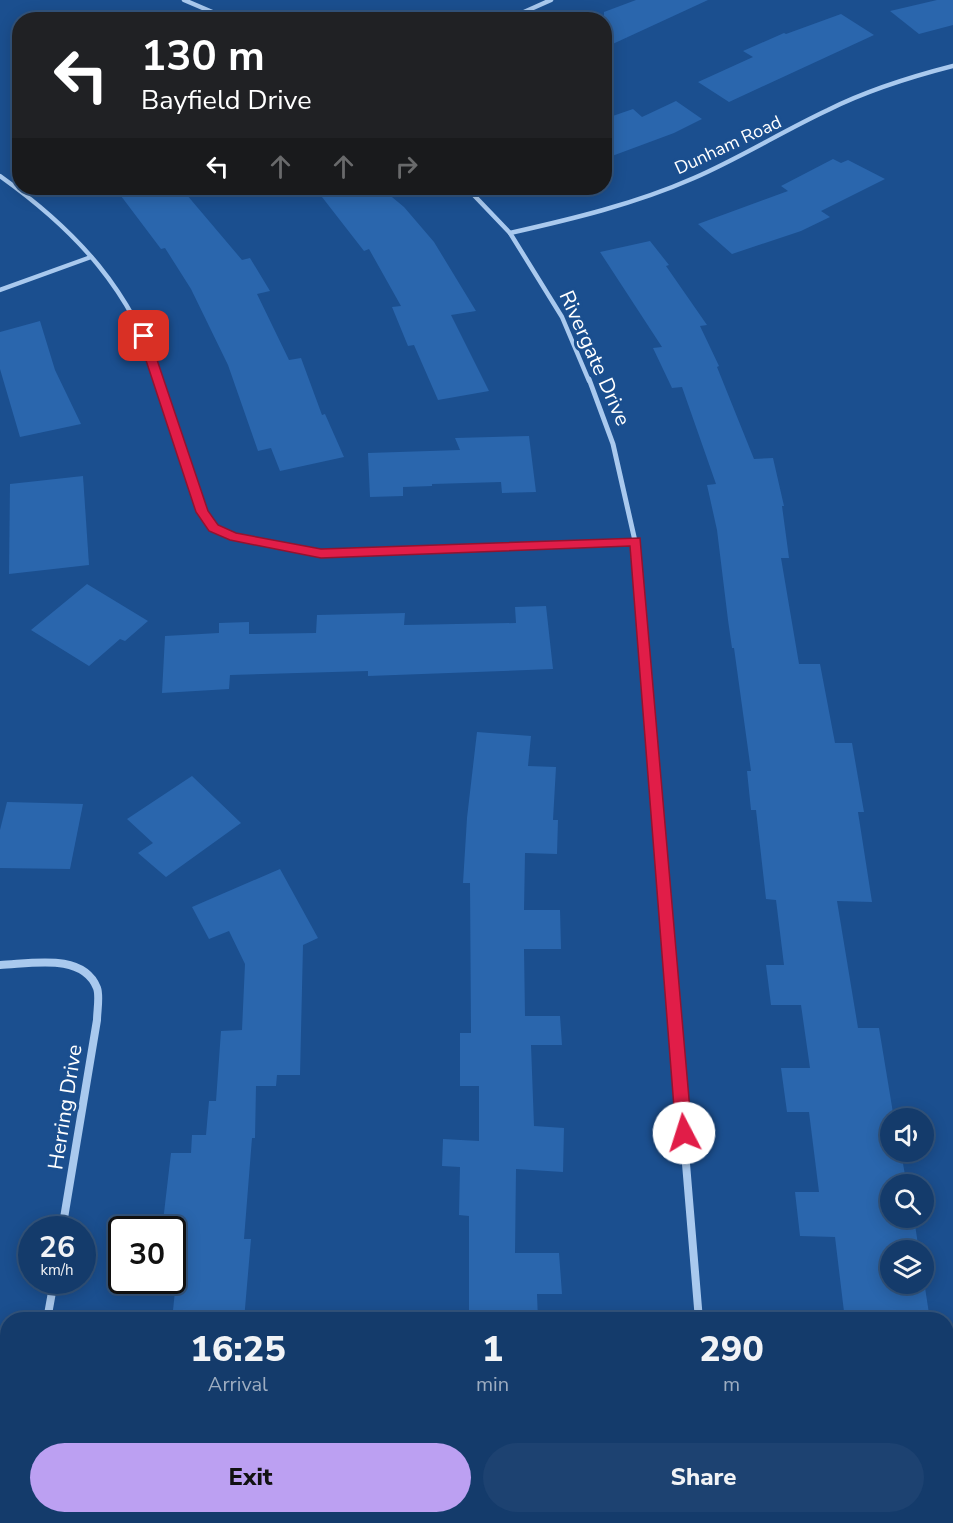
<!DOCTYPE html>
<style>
:root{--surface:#143b6b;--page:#1d4271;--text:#f1f3f6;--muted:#9dadc1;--line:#33557e;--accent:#bca0f2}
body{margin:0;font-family:"Nunito Sans",sans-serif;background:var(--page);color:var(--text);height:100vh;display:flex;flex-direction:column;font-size:22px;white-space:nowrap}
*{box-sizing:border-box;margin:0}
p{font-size:20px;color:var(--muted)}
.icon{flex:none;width:33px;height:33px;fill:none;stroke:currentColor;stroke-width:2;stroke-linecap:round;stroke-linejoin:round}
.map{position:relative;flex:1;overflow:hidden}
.sheet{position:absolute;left:0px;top:1312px;width:954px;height:212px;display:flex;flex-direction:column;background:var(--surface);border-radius:24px 24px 0 0;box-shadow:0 3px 15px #0003,0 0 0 2px var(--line)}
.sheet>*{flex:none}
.top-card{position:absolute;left:12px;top:12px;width:600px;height:183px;border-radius:24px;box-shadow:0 3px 15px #0003,0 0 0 2px var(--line);background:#202124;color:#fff;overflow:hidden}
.buttons{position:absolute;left:880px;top:1108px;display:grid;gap:12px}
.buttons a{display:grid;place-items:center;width:54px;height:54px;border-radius:50%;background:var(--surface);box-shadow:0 3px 15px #0003,0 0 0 2px var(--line);font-size:30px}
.speed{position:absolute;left:18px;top:1216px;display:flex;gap:12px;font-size:30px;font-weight:700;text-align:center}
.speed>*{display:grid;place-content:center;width:78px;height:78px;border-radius:50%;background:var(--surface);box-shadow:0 3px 15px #0003,0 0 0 2px var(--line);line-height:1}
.speed small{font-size:15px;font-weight:400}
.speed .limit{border:3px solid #111;border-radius:9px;background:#fff;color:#111}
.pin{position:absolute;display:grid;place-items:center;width:51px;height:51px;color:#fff;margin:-26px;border-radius:12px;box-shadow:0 3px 9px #0006}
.me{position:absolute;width:66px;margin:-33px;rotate:355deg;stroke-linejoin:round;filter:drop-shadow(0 0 4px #0008)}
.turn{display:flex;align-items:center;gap:21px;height:126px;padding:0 30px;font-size:27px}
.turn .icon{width:78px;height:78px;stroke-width:2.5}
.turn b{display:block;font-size:42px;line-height:51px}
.lanes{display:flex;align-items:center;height:57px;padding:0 30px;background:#0003;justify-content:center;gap:30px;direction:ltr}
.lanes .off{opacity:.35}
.eta{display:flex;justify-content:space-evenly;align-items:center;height:102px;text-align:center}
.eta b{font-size:36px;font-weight:800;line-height:42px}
.primary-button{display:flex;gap:12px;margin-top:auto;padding:12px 30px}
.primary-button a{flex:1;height:69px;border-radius:36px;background:var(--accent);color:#111;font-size:24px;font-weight:800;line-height:69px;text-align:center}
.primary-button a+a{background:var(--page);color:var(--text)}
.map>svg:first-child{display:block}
</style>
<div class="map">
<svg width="953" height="1523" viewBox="0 0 953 1523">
<rect width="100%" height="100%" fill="#1b4f8f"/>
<g fill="#2a66ad">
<polygon points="636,0 708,0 604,48 604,12"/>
<polygon points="937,0 953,0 953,25 919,34 890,11"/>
<polygon points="841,14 874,35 729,102 698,82 753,57 743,51 784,33 786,34"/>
<polygon points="676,101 702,119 674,133 604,159 604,119 633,109 642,117"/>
<polygon points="833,159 841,163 848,160 885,179 821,211 830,217 801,231 732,254 698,224 788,191 781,186"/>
<polygon points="115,188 181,188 242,260 250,258 270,291 257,294 289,360 301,358 322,415 325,414 344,457 280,471 271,448 258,451 228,365 191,289 165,248 161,249"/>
<polygon points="315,188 381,188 404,207 434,242 476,311 451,315 489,391 438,400 414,345 408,346 392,307 401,306 369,249 364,251"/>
<polygon points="650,241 669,265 666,266 707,325 700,326 719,366 717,367 754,459 773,458 784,506 782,506 789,558 781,558 799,664 820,664 835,743 852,743 864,812 858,812 872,902 837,901 858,1028 879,1028 894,1119 891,1119 891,1152 901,1152 905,1175 908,1175 909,1185 891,1185 891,1218 914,1218 919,1251 891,1251 891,1284 924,1284 924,1281 930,1320 845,1320 835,1237 800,1236 795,1192 819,1192 809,1112 787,1112 781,1068 810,1068 801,1005 771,1005 766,965 784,965 776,900 766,899 756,810 751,810 747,771 751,771 734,648 732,648 728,620 717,530 707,485 716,484 682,387 672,388 653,348 662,347 600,252"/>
<polygon points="40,321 55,370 81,424 20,437 0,369 0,332"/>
<polygon points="529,436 536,492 502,493 501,482 432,484 432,486 403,487 403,496 370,497 368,453 460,450 455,438"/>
<polygon points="83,476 89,565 9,574 10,484"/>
<polygon points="87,584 148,621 125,641 120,639 89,666 31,630"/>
<polygon points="546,606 553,669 368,676 368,671 230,675 229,689 162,693 165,636 219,633 219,623 249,622 249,634 316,633 317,615 405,613 404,625 516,623 515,607"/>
<polygon points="477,732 531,736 528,766 556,767 553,820 558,820 557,854 525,853 524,910 560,910 561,949 524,949 525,1016 560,1016 562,1045 531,1045 534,1126 564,1128 563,1172 516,1169 515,1253 559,1253 562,1294 537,1294 538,1320 469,1320 469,1216 459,1215 460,1167 442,1166 443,1139 479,1141 479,1086 460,1086 460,1033 471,1033 470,883 463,883 467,818"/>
<polygon points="192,776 241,823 166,877 138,853 153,843 127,819"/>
<polygon points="7,802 83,804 70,869 0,868 0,830"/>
<polygon points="280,869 318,938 303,945 300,1075 277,1075 276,1086 256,1086 255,1138 252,1138 244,1239 251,1239 244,1320 172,1320 175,1291 164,1291 165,1281 172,1281 172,1230 162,1230 171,1153 191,1153 192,1135 206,1135 209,1101 216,1101 221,1031 242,1030 245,964 229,931 209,939 192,907"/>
</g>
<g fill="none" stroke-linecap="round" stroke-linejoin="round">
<g stroke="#a9c9ee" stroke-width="4.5">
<polyline points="184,0 231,20"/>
<polyline points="506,20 551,0"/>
<path d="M0,176C77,231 131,290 161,381"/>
<polyline points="467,188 510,233 562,317 589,381"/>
<path d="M510,233C572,219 635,204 694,178C740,158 783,131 828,110C868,90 910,77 953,66"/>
<polyline points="0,290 91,257"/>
</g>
<g stroke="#a9c9ee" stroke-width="5">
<polyline points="161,379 202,512 214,528 234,537 321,553 635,541"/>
<polyline points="589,379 613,444 635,541 663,877"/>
</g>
<g stroke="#a9c9ee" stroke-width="8">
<polyline points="662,875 699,1320"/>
<path d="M0,965C30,964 83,952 97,988C100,996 97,1011 97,1020L62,1230"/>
<polyline points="47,1320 54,1281"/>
<polyline points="715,1516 716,1523"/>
<polyline points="12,1523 14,1516"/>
</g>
</g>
<polygon fill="#e11d48" stroke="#92132f" stroke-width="1.5" points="144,332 149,336 208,511 218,525 236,533 321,549 640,538 692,1133 689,1138 684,1140 678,1138 676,1133 630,546 321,558 230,540 209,531 196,512 138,336"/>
<g text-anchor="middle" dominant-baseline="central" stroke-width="6" stroke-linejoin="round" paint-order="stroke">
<g font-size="18" fill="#fff" stroke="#1b4f8f">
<text transform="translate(728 145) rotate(-25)">Dunham Road</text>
</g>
<g font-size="21" fill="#fff" stroke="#1b4f8f">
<text transform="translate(595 358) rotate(66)">Rivergate Drive</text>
<text transform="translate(65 1107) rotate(-81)">Herring Drive</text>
</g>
</g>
</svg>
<div class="buttons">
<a><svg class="icon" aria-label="sound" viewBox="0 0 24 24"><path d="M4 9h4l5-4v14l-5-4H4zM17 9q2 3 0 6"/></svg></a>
<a><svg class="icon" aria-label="search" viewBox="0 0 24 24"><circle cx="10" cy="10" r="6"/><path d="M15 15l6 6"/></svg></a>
<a><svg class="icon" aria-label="layers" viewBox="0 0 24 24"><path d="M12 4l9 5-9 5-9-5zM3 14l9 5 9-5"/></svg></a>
</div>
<div class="speed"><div>26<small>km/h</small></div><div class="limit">30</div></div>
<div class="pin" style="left:144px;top:336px;background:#d93025"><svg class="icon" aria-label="arrive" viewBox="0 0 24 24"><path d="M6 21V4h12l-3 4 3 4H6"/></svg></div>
<svg class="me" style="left:684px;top:1133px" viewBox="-20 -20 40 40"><circle r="19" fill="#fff"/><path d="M0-13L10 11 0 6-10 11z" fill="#e11d48"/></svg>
<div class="top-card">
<div class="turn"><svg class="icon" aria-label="left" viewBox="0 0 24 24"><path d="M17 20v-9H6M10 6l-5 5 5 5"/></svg><div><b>130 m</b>Bayfield Drive</div></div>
<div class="lanes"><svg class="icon" aria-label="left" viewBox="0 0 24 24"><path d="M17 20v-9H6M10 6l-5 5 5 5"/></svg><svg class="icon off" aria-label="ahead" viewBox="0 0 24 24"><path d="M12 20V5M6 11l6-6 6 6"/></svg><svg class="icon off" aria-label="ahead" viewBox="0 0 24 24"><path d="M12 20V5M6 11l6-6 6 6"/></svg><svg class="icon off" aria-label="right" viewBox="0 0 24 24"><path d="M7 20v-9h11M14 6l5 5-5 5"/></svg></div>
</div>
<section class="sheet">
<div class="eta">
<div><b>16:25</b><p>Arrival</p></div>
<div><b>1</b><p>min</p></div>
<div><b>290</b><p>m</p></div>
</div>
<div class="primary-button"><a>Exit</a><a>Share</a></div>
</section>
</div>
